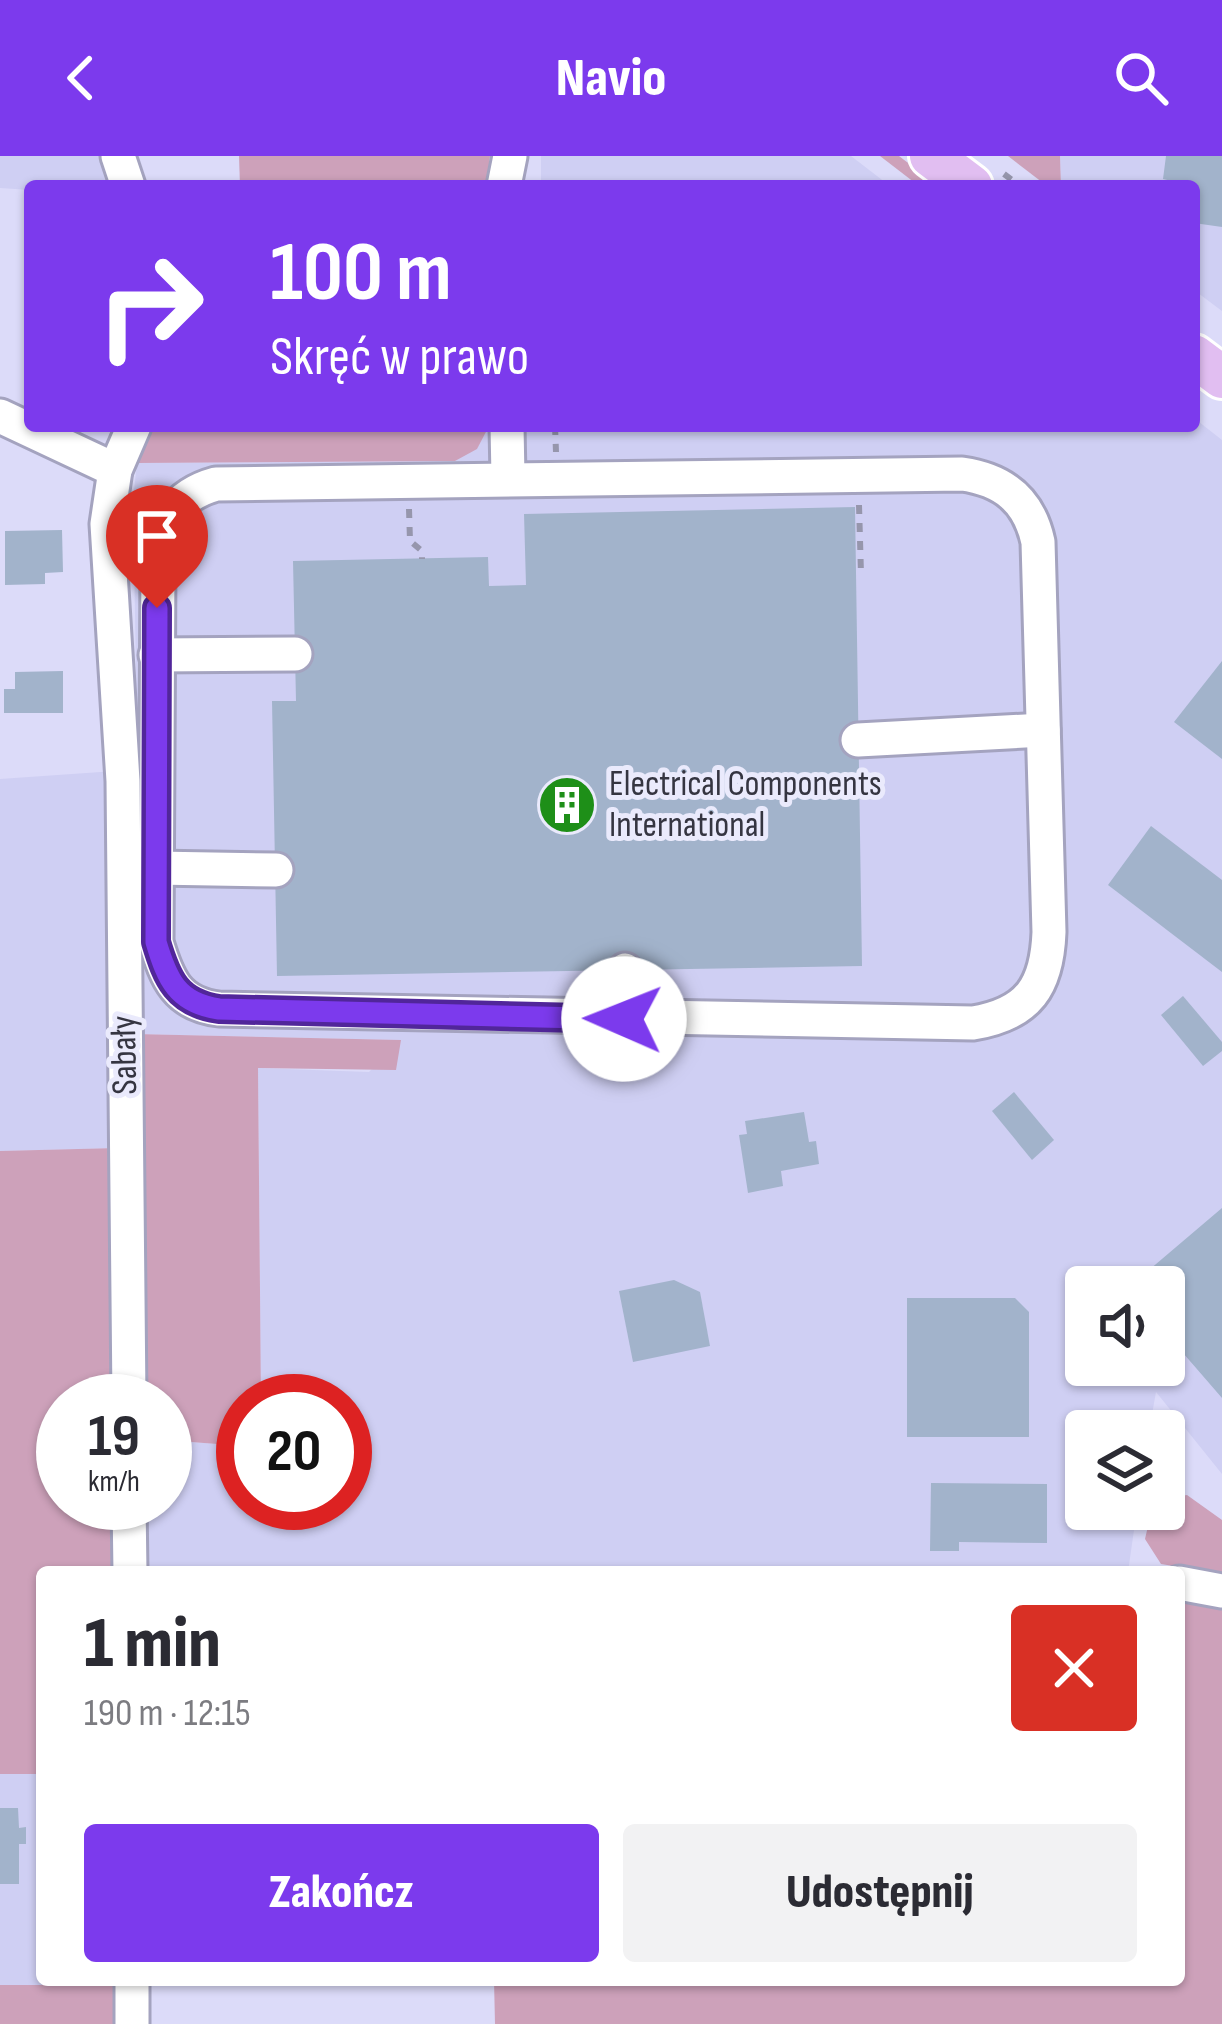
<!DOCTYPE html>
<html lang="pl">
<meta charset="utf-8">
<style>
:root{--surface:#fff;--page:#f2f2f3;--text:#2b2b33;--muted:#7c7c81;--accent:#7c3aed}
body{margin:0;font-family:"Sofia Sans Condensed",sans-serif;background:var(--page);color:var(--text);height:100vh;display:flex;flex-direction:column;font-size:45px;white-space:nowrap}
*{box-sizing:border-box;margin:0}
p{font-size:39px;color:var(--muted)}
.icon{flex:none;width:66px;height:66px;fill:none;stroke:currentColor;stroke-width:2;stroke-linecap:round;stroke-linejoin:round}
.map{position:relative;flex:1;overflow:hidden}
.panel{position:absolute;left:36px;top:1410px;width:1149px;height:420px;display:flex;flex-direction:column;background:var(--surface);border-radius:12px;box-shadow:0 3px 9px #0004}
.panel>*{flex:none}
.hud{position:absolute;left:24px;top:24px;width:1176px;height:252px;border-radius:12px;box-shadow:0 3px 9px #0004;background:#7c3aed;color:#fff;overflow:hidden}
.fabs{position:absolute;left:1065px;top:1110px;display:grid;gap:24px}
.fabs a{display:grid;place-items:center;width:120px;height:120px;border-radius:12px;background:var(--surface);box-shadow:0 3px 9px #0004;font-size:60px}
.speed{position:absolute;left:36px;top:1218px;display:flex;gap:24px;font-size:60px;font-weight:700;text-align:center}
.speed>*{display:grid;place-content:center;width:156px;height:156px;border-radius:50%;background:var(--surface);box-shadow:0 3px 9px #0004;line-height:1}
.speed small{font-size:30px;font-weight:400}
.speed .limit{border:18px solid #d22;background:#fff;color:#111}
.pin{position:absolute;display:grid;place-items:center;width:102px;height:102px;color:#fff;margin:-123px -51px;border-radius:50% 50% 50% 0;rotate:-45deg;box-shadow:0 0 12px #0007}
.pin .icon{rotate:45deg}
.me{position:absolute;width:132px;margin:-66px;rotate:271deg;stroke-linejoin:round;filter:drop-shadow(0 0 9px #0008)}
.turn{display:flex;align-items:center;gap:42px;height:252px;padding:0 48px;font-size:54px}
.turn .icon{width:156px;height:156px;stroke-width:2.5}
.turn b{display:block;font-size:84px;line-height:102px}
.round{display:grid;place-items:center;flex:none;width:126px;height:126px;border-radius:12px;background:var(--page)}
.overview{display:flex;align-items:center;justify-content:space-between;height:204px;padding:0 48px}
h1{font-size:72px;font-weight:800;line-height:90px}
.primary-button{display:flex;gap:24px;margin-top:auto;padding:24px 48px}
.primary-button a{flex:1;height:138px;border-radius:12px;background:var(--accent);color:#fff;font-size:48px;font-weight:800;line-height:138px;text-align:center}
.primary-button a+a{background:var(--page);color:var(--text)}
header{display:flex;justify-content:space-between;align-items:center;height:156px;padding:0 48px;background:var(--accent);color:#fff;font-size:54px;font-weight:800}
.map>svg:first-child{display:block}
</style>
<header><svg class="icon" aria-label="back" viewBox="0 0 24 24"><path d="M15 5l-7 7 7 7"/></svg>Navio<svg class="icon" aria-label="search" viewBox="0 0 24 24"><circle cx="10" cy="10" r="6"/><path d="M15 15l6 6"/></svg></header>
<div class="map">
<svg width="1222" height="1868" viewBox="0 0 1222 1868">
<rect width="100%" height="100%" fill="#dcdbf9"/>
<g fill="#cfcff3" fill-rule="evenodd">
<polygon points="0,0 104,0 112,30 30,30 30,34 0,32"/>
<polygon points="541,0 851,0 890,30 541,30"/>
<polygon points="1060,0 1222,0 1222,155 1194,134 1194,30 1061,30"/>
<path d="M1194,262L1222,284V1318L1156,1236L1149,1275H1086V1353H1137L1128,1416H140L139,1347H165V1284L243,1290V1347H345V1245H261L258,912L369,916L400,884L135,878L138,630L133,344L137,307L455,305L489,270H1194ZM1086,1131H1164V1209H1086Z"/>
<polygon points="115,615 117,992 0,995 0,623"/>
<polygon points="0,1618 42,1618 42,1824 104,1824 104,1829 0,1829"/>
</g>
<g fill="#cda1ba">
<polygon points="239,0 490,0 487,30 240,30"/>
<polygon points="880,0 899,0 938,30 919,30"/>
<polygon points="1008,0 1060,0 1061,30 1047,30"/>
<polygon points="148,270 489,270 477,293 455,305 137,307"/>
<polygon points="135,878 401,884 396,914 258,912 261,1245 243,1245 243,1290 165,1284 165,1245 137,1245"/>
<polygon points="117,992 120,1245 63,1245 63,1347 121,1347 121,1416 42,1416 42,1618 0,1618 0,995"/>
<polygon points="1187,1339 1222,1364 1222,1418 1161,1408 1145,1383 1148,1370 1160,1353 1164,1353 1164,1348 1174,1341"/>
<polygon points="1179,1441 1222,1447 1222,1868 495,1868 494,1824 1179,1824"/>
<polygon points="0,1829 111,1829 121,1835 122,1868 0,1868"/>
</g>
<g fill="#a2b3cb">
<polygon points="1166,0 1222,0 1222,71 1194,67 1194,30 1163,23"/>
<polygon points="855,351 862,810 277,820 272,545 296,545 293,405 488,401 489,430 526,429 524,358"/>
<polygon points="62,374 63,416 45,417 45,428 5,429 5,375"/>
<polygon points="1222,505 1222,603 1174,566"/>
<polygon points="63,515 63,557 4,557 4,533 15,533 15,516"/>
<polygon points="1151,670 1222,724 1222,816 1108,729"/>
<polygon points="1183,840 1222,886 1222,895 1203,910 1161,859"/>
<polygon points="1014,936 1054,984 1032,1004 992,955"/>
<polygon points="804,956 809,986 816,985 819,1008 781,1015 783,1030 748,1037 739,979 747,978 745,965"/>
<polygon points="1222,1052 1222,1242 1164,1175 1164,1131 1129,1131"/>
<polygon points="674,1124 700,1136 710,1190 633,1206 619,1135"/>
<polygon points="907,1142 1015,1142 1029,1156 1029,1281 907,1281"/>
<polygon points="931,1327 1047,1328 1047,1387 959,1386 959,1395 930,1395"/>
<polygon points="0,1652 18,1652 19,1672 26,1671 26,1688 19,1688 19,1728 0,1728"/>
</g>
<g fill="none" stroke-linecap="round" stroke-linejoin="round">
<defs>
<g id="minor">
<polyline points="118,0 128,30"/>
<polyline points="504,30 510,0"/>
<polyline points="0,260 115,314"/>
<polyline points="507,270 508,321"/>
<path d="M962,318C1004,324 1029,344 1038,386L1049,776C1047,830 1029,858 973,867L219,853C177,848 167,823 156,786L158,405C161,365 176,339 216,328Z"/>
<polyline points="156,499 295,498"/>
<polyline points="858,584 1043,574"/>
<polyline points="155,712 276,714"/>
<polyline points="624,863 625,814"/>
<polyline points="129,1245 123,625 107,368 115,314 134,270"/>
<polyline points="129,1347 130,1416"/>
<polyline points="1179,1427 1222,1435"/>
<polyline points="132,1824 132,1868"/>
</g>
<g id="major">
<polyline points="931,0 971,30"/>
<polyline points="1194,200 1222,221"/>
</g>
</defs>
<use href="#minor" stroke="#a4a3bf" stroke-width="39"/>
<use href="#major" stroke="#fff" stroke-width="48"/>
<g stroke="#9696ac" stroke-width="6" stroke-dasharray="9 9" stroke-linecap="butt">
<polyline points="1004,18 1020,30"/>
<polyline points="555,270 556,296"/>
<polyline points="859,349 861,418"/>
<polyline points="409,353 410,385 422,395 422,403"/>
</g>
<use href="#minor" stroke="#fff" stroke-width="33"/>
<use href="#major" stroke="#e1bef1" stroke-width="42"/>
</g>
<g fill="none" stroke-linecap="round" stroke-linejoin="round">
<defs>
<path id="route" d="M157,452L156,786C167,823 177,847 219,853L624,863"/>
</defs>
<use href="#route" stroke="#51269a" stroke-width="30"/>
<use href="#route" stroke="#7c3aed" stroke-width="21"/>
</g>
<defs>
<symbol id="building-disc" viewBox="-11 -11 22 22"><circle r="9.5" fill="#1e8f18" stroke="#eaeafc"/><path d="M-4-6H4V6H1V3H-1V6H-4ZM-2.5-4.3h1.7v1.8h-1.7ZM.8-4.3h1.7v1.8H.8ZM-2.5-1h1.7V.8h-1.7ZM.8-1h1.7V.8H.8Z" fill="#fff"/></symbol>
</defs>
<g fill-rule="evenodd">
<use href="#building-disc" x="534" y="616" width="66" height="66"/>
</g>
<g text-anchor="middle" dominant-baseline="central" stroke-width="10" stroke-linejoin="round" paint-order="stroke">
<g font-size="36" fill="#353541" stroke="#eaeafc" text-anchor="start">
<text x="609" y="628">Electrical Components<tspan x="609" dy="41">International</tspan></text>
</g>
<g font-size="36" fill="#353541" stroke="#eaeafc">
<text transform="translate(125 899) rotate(-91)">Sabały</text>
</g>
</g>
</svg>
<div class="fabs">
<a><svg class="icon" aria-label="sound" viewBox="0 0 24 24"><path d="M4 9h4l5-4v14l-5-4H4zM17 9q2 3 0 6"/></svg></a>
<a><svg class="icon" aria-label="layers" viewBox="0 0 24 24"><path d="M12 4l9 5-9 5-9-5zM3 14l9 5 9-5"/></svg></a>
</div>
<div class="speed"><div>19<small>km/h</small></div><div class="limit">20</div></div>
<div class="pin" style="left:157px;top:452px;background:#d93025"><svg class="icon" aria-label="arrive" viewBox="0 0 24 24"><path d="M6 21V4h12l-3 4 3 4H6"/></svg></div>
<svg class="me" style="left:624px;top:863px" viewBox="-20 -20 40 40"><circle r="19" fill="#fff"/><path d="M0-13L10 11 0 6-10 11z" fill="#7c3aed"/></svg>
<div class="hud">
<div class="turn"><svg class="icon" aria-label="right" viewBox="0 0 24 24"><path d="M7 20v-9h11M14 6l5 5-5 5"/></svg><div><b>100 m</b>Skręć w prawo</div></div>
</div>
<section class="panel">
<div class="overview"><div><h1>1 min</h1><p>190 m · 12:15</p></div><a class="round" style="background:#d93025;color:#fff"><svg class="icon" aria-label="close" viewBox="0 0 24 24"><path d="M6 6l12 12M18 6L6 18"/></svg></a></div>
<div class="primary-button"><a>Zakończ</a><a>Udostępnij</a></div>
</section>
</div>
